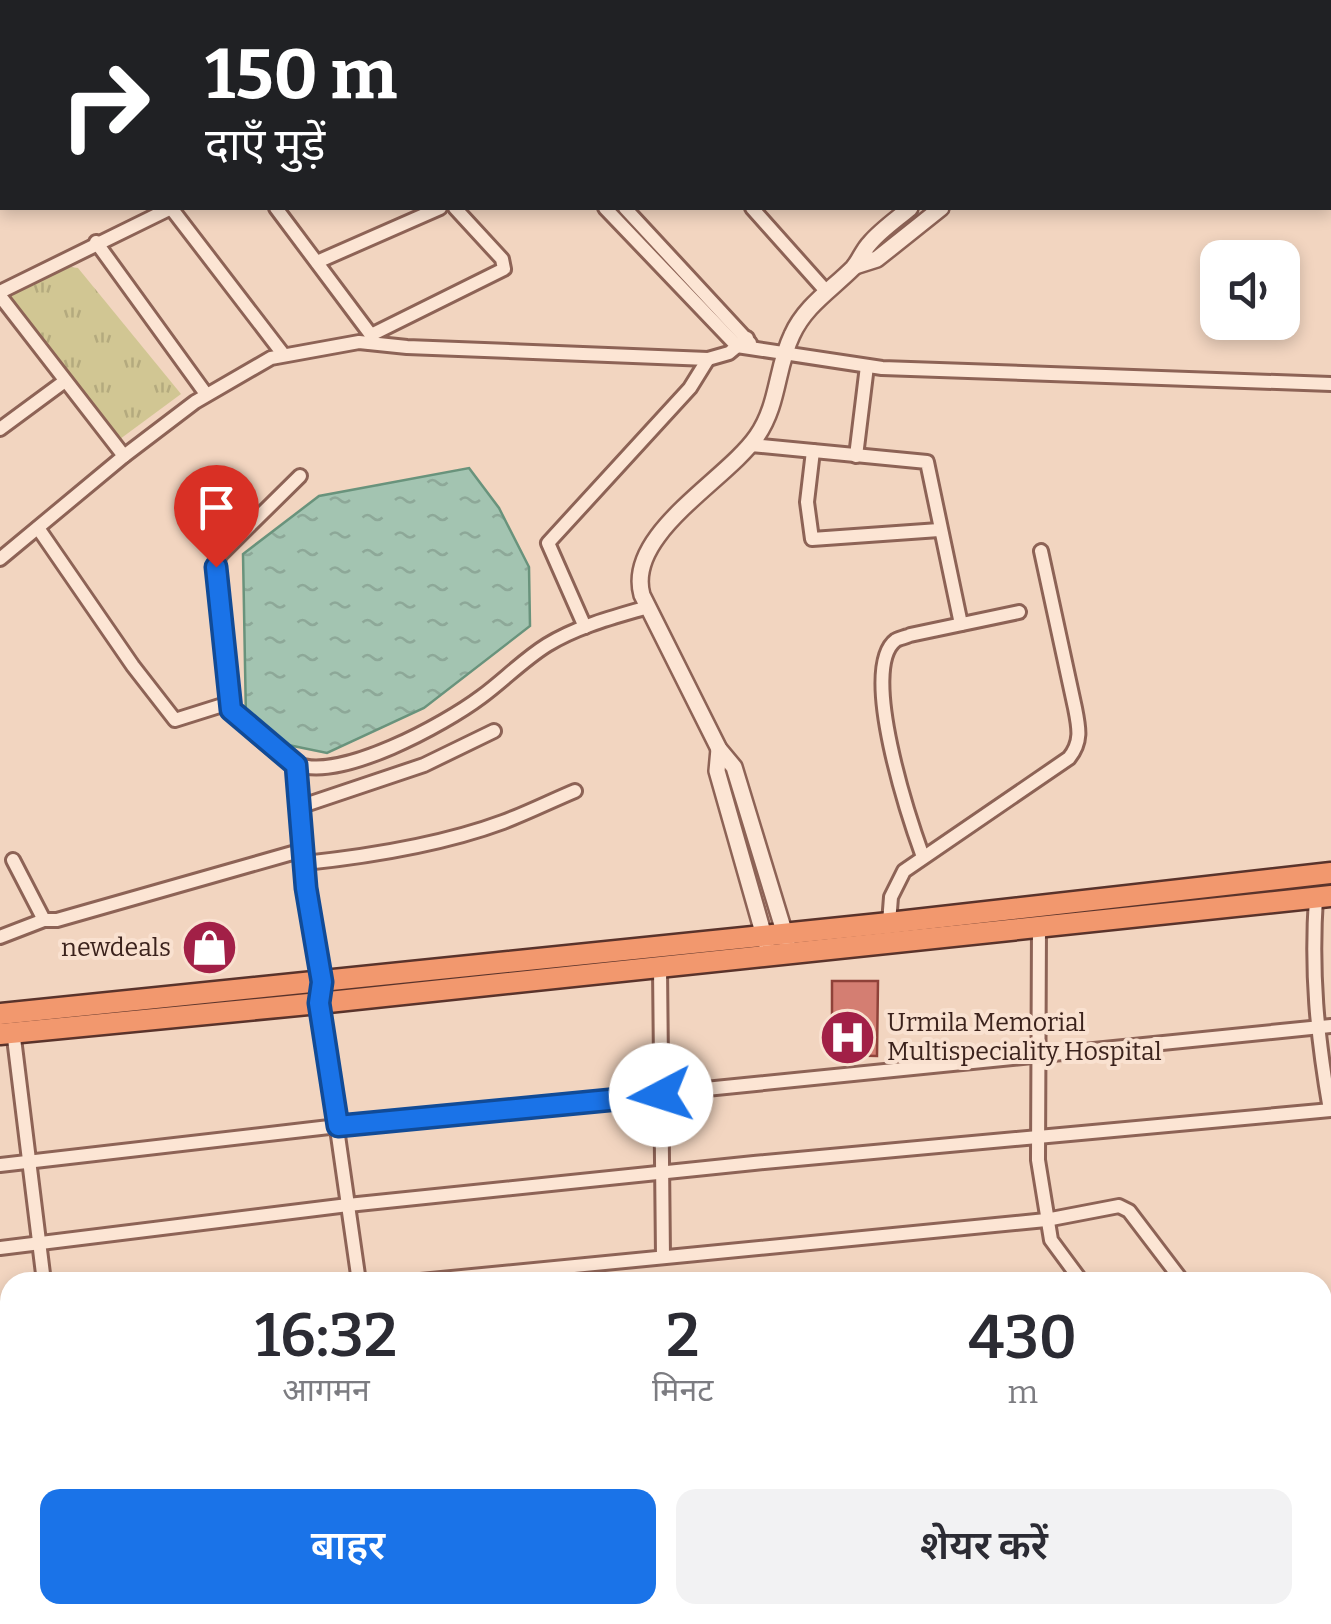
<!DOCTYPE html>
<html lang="hi">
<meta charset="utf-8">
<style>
:root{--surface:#fff;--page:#f2f2f3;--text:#2b2b33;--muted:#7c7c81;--accent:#1a73e8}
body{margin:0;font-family:Bitter,"Noto Sans Devanagari",serif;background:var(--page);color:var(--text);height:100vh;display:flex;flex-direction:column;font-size:38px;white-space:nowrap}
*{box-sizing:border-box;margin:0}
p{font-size:32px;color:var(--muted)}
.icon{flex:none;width:55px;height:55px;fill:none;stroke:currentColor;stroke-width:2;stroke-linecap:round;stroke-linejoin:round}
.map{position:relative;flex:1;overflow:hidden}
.side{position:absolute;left:0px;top:1272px;width:1332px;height:352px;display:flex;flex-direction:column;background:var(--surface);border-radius:30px 30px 0 0;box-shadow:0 5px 15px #0003}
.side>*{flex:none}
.guide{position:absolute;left:0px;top:0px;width:1332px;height:210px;box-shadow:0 5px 15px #0003;background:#202124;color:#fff;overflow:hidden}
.fabs{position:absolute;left:1200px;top:240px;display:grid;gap:20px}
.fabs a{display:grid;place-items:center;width:100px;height:100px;border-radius:20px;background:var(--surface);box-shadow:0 5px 15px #0003;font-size:50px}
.pin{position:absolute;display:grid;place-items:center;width:85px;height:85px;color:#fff;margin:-102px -42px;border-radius:50% 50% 50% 0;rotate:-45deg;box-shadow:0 0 10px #0007}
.pin .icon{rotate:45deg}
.me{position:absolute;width:110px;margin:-55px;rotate:265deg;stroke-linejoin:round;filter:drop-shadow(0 0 8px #0008)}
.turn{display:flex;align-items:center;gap:35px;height:210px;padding:0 40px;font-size:45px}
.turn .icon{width:130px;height:130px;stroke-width:2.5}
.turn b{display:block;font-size:70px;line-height:85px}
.eta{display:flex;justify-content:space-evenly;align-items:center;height:170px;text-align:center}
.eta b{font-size:60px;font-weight:600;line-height:70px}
.action{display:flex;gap:20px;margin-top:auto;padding:20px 40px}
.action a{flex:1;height:115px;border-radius:20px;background:var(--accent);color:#fff;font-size:40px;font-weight:600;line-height:115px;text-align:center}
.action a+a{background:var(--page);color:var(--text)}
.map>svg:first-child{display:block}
</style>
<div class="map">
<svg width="1331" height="1624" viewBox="0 0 1331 1624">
<defs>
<pattern id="grass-tufts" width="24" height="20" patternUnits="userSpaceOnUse" patternTransform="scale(2.5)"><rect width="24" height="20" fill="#d1c693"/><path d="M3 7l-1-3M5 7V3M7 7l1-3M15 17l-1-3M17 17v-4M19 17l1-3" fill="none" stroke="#b4aa7e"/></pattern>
<pattern id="water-ripples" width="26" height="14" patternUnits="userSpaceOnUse" patternTransform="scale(2.5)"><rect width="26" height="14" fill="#a3c4b1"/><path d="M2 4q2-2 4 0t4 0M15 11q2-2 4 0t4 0" fill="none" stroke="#8da898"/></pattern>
</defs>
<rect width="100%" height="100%" fill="#f2d5c0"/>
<polygon fill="url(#grass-tufts)" points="62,266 78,268 181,394 116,442 5,299"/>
<polygon fill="url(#water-ripples)" stroke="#69937c" stroke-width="2.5" points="469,468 499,508 529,567 530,626 424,708 327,753 269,741 246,720 243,554 319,496"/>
<polygon fill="#d47e72" stroke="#8f4239" stroke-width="2.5" points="832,981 878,981 877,1056 832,1055"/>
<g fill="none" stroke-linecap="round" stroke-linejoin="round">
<defs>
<g id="minor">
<polyline points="410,0 412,2"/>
<polyline points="435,0 437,2"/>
<polyline points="842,0 844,2"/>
<polyline points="955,0 957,2"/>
<polyline points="173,2 179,0"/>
<polyline points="587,2 590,0"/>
<polyline points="715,2 718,0"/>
<polyline points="877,2 880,0"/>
<polyline points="996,2 999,0"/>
<polyline points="0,25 2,30"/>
<polyline points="0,79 2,78"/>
<polyline points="0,195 2,194"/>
<polyline points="171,208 283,354"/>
<polyline points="276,208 371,335 370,343"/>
<polyline points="605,208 737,346 882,368 1331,384"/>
<polyline points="625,208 750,343"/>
<polyline points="752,208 826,291"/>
<polyline points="96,242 206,394"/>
<polyline points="317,262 440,208"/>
<polyline points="0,292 171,208"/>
<polyline points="0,296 124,456"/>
<polyline points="371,335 504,269 502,259 455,208"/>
<polyline points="0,429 65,381"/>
<polyline points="751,445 927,462 961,624"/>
<polyline points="813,451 807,502 812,539 939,530"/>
<polyline points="856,456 867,366"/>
<path d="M300,476L220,555L216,567L231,710C243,725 278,757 296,764C340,782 445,724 481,697C503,681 523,660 547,645C578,626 614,617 648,607"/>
<polyline points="38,528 133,666 175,720 229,703"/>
<polyline points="0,559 124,456 195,402 271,358 359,342 407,347 708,359 729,353 747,338"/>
<polyline points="585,627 548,543 690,388 708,359"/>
<polyline points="297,765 306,888 322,982 319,1003 359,1282"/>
<polyline points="299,807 424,765 494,731"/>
<path d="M923,857C910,821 858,668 896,640C897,639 909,636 910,635L1019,612"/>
<polyline points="13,860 44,920 57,920 303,850"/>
<path d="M305,863C371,856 441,845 503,822C527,813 551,801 575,791"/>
<path d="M1316,897C1311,973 1317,1035 1330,1110"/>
<path d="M889,923L891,897L904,871L1069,758C1082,742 1079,728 1075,708L1041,551"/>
<polyline points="1039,926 1038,1160 1051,1240 1082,1282"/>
<polyline points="0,937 44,920"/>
<polyline points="660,968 663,1256"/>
<polyline points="13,1030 44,1282"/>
<polyline points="0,1165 338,1126 1331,1026"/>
<polyline points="0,1248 348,1205 754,1163 1331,1110"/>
<polyline points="410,1282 1046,1220 1119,1206 1129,1211 1183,1282"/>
<polyline points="0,1338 10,1337"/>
<polyline points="1322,1382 1331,1376"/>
<polyline points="0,1557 10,1554"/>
<polyline points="1322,1587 1331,1596"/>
<polyline points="108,1615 115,1624"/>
<polyline points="172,1615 178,1624"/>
<polyline points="1216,1615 1221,1624"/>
<polyline points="881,1624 891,1615"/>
<polyline points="1143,1624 1159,1615"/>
<polyline points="1323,1624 1331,1618"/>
</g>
<g id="tertiary">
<polyline points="1148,2 1151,0"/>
<polyline points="1179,2 1182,0"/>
<polyline points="855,266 877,259 941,208"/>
<polyline points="719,749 717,771 766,943"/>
<path d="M787,941L734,767L719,749L642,595C625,534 726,481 757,436C779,404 776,368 792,335C805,306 831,290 853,268C860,260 863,250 870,243C881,230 897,219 910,208"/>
</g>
<g id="trunk">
<polyline points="0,1014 889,923 1331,873"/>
<polyline points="0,1034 319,1003 1331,896"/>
</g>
</defs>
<use href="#minor" stroke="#8d6356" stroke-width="18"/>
<use href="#tertiary" stroke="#8d6356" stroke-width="20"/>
<use href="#trunk" stroke="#5a332b" stroke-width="25"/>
<use href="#minor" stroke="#fce5d4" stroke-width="12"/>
<use href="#tertiary" stroke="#fce5d4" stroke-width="15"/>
<use href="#trunk" stroke="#f2986e" stroke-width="20"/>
</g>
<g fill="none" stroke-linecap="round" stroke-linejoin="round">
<defs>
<polyline id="route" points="216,567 231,710 296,765 306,888 322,982 319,1003 338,1126 661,1095"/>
</defs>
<use href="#route" stroke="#114b97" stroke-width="25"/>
<use href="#route" stroke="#1a73e8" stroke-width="18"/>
</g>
<defs>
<symbol id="shop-disc" viewBox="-11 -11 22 22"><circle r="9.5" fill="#a22047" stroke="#f9e1d0"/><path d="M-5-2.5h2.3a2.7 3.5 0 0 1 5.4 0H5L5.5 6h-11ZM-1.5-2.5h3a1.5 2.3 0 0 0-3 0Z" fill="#fff"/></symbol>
<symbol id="hospital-disc" viewBox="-11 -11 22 22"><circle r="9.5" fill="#a22047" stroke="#f9e1d0"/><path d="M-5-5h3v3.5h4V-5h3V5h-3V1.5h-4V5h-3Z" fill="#fff"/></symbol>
</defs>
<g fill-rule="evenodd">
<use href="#shop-disc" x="178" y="916" width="63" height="63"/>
<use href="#hospital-disc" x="816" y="1006" width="63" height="63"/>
</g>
<g text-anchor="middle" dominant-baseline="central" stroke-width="8" stroke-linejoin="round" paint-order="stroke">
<g font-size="25" fill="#3b221c" stroke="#f9e1d0" text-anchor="end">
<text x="171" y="948">newdeals</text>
<text x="887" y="1023" text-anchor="start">Urmila Memorial<tspan x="887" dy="29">Multispeciality Hospital</tspan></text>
</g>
</g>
</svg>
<div class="fabs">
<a><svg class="icon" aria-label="sound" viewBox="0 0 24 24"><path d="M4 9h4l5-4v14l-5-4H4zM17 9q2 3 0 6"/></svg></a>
</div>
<div class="pin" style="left:216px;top:567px;background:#d93025"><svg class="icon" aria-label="arrive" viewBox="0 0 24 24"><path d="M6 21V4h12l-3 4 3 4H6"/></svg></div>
<svg class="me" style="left:661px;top:1095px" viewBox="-20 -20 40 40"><circle r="19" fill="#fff"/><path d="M0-13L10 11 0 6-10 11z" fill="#1a73e8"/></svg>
<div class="guide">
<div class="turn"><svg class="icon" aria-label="right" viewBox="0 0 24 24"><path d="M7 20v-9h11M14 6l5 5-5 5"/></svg><div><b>150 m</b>दाएँ मुड़ें</div></div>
</div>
<section class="side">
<div class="eta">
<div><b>16:32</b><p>आगमन</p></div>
<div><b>2</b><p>मिनट</p></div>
<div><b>430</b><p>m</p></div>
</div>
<div class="action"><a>बाहर</a><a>शेयर करें</a></div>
</section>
</div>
